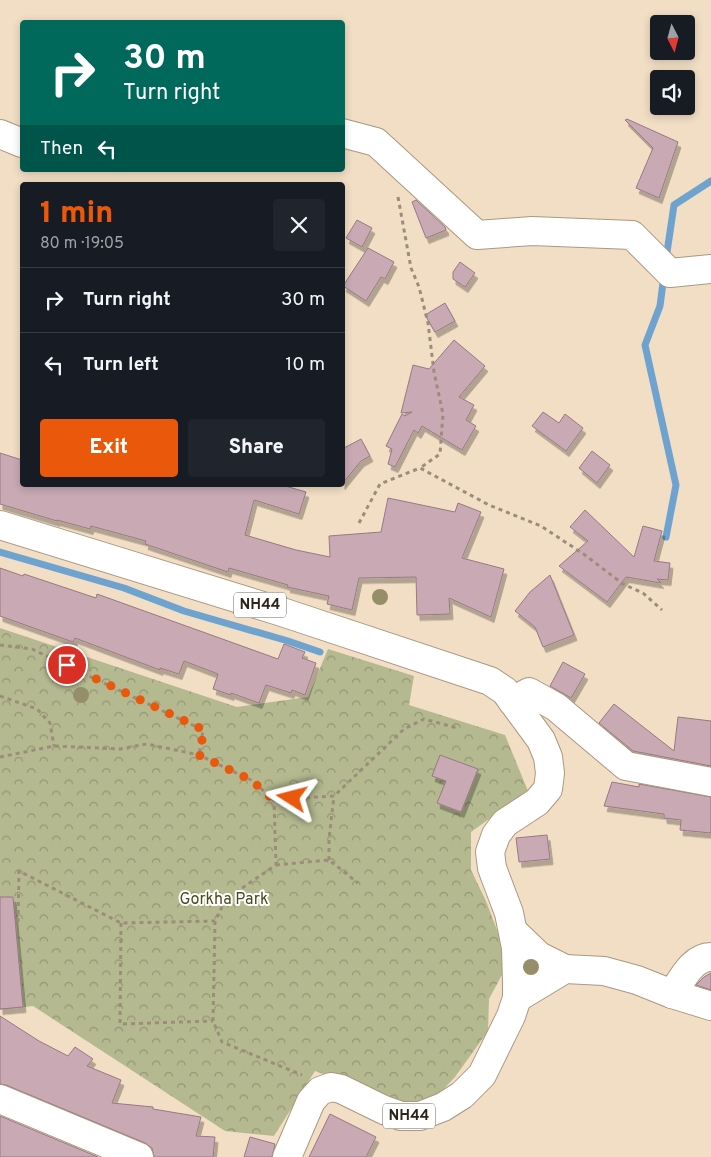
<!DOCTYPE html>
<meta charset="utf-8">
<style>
:root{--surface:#171b24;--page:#20242c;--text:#f1f3f6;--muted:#9ea1a6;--line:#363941;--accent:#ea580c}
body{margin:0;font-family:Overpass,sans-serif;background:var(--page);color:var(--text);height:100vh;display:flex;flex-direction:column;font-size:19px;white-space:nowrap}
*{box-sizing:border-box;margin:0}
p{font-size:16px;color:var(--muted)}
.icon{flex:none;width:28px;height:28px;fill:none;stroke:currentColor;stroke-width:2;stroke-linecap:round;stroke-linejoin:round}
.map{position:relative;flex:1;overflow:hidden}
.panel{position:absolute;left:20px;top:182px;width:325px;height:305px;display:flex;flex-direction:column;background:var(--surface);border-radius:5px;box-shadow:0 2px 8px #0003}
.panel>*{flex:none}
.banner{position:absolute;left:20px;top:20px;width:325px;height:152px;border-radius:5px;box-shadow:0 2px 8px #0003;background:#00695c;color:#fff;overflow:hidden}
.needle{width:32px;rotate:174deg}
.tools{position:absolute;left:650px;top:15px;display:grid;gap:10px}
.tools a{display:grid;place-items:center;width:45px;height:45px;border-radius:5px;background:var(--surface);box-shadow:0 2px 8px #0003;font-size:25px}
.pin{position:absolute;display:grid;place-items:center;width:42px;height:42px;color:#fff;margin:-21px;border:2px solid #fff;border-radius:50%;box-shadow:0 1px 5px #0007}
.me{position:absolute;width:55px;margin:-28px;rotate:279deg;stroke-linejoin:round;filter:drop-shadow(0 0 4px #0008)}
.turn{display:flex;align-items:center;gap:18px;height:105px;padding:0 20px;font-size:22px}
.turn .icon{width:65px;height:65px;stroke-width:2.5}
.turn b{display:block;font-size:35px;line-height:42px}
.then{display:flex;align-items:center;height:48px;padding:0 20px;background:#0003;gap:10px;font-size:19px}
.round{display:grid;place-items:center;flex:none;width:52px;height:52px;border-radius:5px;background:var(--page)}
.headline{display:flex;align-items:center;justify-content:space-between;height:85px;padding:0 20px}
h1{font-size:30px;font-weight:800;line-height:38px;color:var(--accent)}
.cta{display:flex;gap:10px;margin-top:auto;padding:10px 20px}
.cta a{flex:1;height:58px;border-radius:5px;background:var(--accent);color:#fff;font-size:20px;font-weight:800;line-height:58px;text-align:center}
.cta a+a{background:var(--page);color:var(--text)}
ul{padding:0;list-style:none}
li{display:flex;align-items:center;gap:15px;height:65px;padding:0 20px;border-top:1px solid var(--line)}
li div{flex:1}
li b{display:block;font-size:19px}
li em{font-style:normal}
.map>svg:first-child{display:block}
</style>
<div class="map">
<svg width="711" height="1157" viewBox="0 0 711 1157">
<defs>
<pattern id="park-crowns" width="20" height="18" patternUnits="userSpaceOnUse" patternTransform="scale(1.25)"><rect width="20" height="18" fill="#b5b98f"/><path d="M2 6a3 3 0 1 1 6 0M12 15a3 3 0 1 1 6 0" fill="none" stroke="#939674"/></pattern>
<filter id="shadow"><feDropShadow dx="3" dy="5.5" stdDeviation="0" flood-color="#0004"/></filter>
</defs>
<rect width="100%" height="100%" fill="#f2dec5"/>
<polygon fill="url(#park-crowns)" points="0,628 237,707 308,697 328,649 414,676 409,705 505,735 528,791 471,832 471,870 486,901 503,946 504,971 489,999 488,1031 455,1077 439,1094 414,1106 315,1071 274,1136 225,1131 33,1006 0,1010"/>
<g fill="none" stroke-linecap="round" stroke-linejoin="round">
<g stroke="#6fa3cf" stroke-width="7">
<polyline points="666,259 674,205 711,181"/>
<polyline points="664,275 660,306 645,345 676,485 666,537"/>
<polyline points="0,552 124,588 184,611 288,641 320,652"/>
</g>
</g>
<g fill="#c8a9b4" stroke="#977984" filter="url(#shadow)">
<polygon points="627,119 678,142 659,198 636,188 653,148 625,120"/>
<polygon points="416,200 445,227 446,230 426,238 412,202"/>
<polygon points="357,220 372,228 362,247 346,238"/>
<polygon points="368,248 394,262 385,279 381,277 366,301 343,286"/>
<polygon points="460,262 475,273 465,287 453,279 453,272"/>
<polygon points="445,303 455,321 435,332 425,315"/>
<polygon points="454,340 485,366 459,397 474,405 466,420 476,426 462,450 422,426 418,433 414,430 395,467 388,464 392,449 386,446 402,414 405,416 412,412 401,413 413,365 429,369"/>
<polygon points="543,412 559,423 565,414 583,428 566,451 532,426"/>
<polygon points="361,439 370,456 361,461 342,484 342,449"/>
<polygon points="592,451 610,465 597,483 579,468"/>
<polygon points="0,453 22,460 22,485 282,485 306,492 299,514 254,500 245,535 296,550 330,557 329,536 381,532 388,498 455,512 458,503 481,512 462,558 504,569 491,617 449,598 450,614 417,615 416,577 359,578 352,610 327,604 329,596 287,587 288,585 229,568 228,572 145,544 146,541 91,526 90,529 57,520 57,521 0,504"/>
<polygon points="585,510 634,557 643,526 662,531 654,561 670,563 668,580 657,579 661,583 626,577 607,602 559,566 588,541 570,527"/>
<polygon points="0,568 23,576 24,574 96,598 97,594 278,659 284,644 305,652 302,658 316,663 305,695 292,690 291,693 266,685 259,703 231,693 231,695 213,689 218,674 184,661 179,674 160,668 160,670 75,638 73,642 0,616"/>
<polygon points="550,575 574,635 543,647 535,627 515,611 530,592"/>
<polygon points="563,662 585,674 571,698 550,686"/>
<polygon points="614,704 674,751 678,717 711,721 711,766 633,751 599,723"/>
<polygon points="440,755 478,769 461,812 437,803 446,781 432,776"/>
<polygon points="612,782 639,787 639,784 711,797 711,833 680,830 681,820 664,818 664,814 604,806"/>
<polygon points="547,835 550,859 519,862 516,838"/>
<polygon points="0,897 13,897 23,1007 0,1009"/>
<polygon points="711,973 711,990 696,985 704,977"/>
<polygon points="0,1016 39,1041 68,1056 75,1047 93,1059 87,1066 121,1080 112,1103 153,1107 153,1109 201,1117 196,1136 215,1137 213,1157 154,1157 152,1148 145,1143 6,1085 0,1084"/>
<polygon points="330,1114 376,1137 366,1157 309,1157"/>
<polygon points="0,1116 98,1157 0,1157"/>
<polygon points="250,1137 275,1144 272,1157 244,1157"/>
</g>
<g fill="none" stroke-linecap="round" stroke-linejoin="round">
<defs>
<g id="minor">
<polyline points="342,133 376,142 477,235 532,231 632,235 670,273 711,269"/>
<polyline points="0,134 22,143"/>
<polyline points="512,701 529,692 556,707 626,766 711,782"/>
<polyline points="513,931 539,956 565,969"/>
<path d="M672,994C682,980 692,957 711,957"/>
<polyline points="517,998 565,969 604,971 637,980 672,994 711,1006"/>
</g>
<g id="major">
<polyline points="0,525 282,612 490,681 505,691 541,740 548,757 550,773 548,789 537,802 505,823 496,835 490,852 492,868 509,913 516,948 517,982 517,998 511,1016 482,1075 462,1095 443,1107 420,1116 401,1116 384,1110 341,1089 331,1087 320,1091 311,1101 287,1157"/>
<polyline points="0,1099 139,1157"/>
</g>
</defs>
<use href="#minor" stroke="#ab9881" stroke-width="30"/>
<use href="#major" stroke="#ab9881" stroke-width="30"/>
<g stroke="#9c8d7b" stroke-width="3" stroke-dasharray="4 4" stroke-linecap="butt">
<polyline points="398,197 411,268 419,287 428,323 434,372 443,414 440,454 420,468"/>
<polyline points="359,523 380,484 420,468 489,505 541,526 585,555 623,584 643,593 662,610"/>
<polyline points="0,645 32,649 203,730 199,755"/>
<polyline points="0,696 37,709 50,723 54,746"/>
<polyline points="0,757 54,746 120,749 147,744 199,755 251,780 274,800 276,865 226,899 215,921 213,1021 222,1042 302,1075"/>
<polyline points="274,800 334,796 404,729 424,719 457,728"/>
<polyline points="329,860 329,839 334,796"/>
<polyline points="276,865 329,860 358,883"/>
<polyline points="18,922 19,871 121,923 215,921"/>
<polyline points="121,923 120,1024 213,1021"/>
</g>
<use href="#minor" stroke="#fff" stroke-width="28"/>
<use href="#major" stroke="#fff" stroke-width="28"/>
</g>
<g fill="#968e68">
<circle cx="380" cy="597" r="8"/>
<circle cx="81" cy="695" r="8"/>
<circle cx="531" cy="967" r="8"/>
</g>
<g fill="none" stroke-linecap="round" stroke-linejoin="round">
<polyline stroke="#ea580c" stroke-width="9" stroke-dasharray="0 16.2" points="67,665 204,730 199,755 251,780 274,800 292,798"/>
</g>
<g text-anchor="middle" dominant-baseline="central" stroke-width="4" stroke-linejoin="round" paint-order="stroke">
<g fill="#fff" stroke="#6b665f" stroke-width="1">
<rect x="234" y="592.5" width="52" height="25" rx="4"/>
<rect x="383" y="1103.5" width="52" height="25" rx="4"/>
</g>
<g font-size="15" font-weight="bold" fill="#2c241b">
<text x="260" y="605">NH44</text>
<text x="409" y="1116">NH44</text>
</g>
<g font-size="16" fill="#4a4c1c" stroke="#fff">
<text x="224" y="900">Gorkha Park</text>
</g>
</g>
</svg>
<div class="tools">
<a><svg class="needle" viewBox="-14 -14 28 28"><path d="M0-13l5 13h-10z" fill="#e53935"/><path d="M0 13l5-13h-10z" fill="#9ea1a6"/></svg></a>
<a><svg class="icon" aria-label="sound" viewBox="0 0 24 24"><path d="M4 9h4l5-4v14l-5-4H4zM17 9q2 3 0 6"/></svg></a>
</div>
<div class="pin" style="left:67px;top:665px;background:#d93025"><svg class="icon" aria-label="arrive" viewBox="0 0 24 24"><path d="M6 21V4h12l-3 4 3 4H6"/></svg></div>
<svg class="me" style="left:292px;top:798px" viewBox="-20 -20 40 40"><path d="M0-17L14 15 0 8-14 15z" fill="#ea580c" stroke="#fff" stroke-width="4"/></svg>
<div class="banner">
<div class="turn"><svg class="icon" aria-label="right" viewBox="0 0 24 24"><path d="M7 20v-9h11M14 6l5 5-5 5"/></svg><div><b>30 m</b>Turn right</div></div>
<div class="then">Then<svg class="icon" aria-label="left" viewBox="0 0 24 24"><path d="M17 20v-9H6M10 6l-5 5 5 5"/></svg></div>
</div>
<section class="panel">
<div class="headline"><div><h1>1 min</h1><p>80 m · 19:05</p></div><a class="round"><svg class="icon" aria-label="close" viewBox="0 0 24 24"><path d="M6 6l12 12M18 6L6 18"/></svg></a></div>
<ul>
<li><svg class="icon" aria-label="right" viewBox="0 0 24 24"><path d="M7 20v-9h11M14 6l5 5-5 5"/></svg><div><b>Turn right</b></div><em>30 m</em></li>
<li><svg class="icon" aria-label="left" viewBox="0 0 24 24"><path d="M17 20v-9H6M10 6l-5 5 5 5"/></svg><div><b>Turn left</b></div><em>10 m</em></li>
</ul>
<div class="cta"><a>Exit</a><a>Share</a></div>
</section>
</div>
